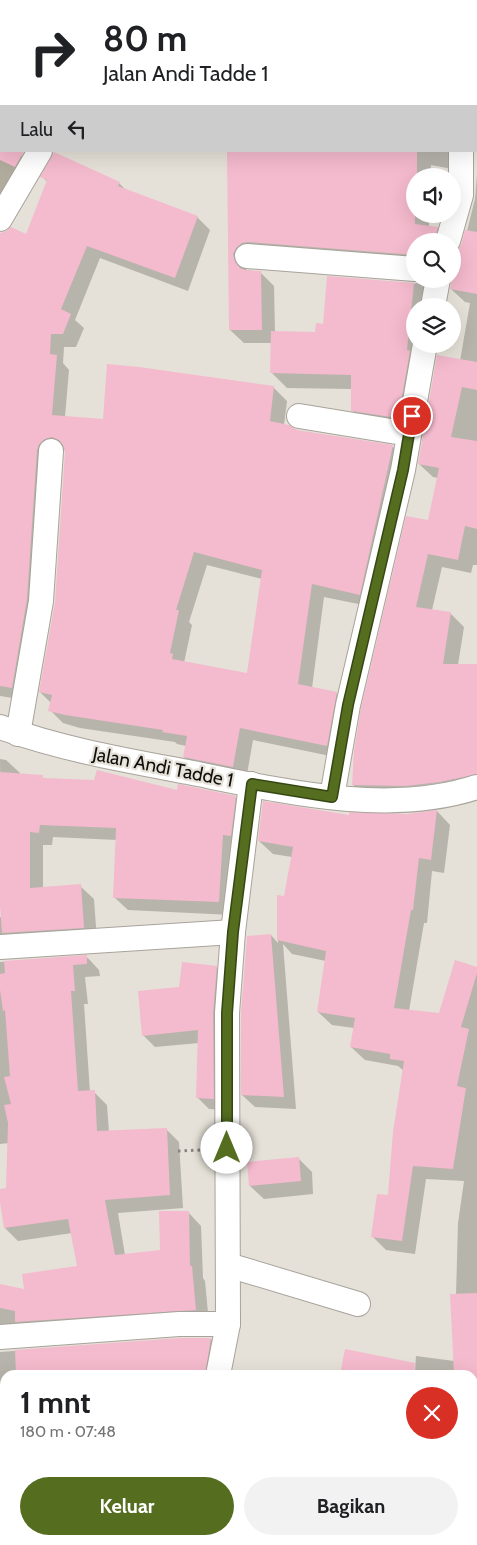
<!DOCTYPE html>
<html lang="id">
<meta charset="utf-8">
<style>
:root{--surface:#fff;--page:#f2f2f2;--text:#202124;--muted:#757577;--accent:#546d1f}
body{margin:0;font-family:Cabin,sans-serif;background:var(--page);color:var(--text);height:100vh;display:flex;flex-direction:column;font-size:19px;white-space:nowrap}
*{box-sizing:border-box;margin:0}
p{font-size:16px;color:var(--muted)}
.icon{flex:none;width:28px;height:28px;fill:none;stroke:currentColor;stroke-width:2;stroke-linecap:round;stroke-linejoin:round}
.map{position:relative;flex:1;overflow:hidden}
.side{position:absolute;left:0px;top:1370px;width:478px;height:175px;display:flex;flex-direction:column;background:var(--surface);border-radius:15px 15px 0 0;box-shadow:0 5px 20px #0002}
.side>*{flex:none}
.guide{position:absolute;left:0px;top:0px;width:478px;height:152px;box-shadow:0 5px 20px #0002;background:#fff;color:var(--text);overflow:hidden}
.buttons{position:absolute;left:406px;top:168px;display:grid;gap:10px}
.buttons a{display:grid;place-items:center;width:55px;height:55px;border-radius:50%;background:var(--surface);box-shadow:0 5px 20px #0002;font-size:25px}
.pin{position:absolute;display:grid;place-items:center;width:42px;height:42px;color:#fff;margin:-21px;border:2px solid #fff;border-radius:50%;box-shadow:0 1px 5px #0007}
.me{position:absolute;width:55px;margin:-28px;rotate:0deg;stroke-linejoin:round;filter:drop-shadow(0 0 4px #0008)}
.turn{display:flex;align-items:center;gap:18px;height:105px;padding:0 20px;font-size:22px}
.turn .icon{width:65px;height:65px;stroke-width:2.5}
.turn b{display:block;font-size:35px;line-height:42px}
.then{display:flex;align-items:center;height:48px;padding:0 20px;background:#0003;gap:10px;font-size:19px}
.round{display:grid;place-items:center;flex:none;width:52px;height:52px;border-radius:26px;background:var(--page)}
.summary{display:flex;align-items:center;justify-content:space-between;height:85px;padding:0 20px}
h1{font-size:30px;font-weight:700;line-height:38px}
.primary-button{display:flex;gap:10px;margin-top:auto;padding:10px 20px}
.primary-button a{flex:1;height:58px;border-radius:30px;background:var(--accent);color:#fff;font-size:20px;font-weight:700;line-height:58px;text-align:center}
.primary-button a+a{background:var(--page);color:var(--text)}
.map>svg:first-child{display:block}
</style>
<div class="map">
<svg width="477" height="1545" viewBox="0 0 477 1545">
<rect width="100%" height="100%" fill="#e5e1d8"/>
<polygon fill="#ded6c6" points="0,0 109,0 1,1 1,151 30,151 0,201"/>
<g fill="#0003" fill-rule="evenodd">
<rect x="16" y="0" width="80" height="1"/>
<polygon points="155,0 323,0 154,1"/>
<polygon points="348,0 477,0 347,1"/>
<polygon points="0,52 1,52 0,118"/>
<polygon points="0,140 1,151 17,151 27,161 0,205"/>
<polygon points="228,151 461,151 458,170 431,165 430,176 415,176 415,214 429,214 429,227 437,228 450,241 415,241 415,267 249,261 246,270 260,272 274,286 275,332 316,333 324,325 328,277 414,284 424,280 439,295 428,306 415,306 413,433 367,425 352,410 352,389 287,388 272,373 272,343 244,343 230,330"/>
<polygon points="477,174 477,565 473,565 471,573 442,567 432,610 450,613 464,627 458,665 477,665 477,784 366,798 353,785 429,522 438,478 433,477 419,464 460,361 470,303 465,302 451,289 459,251 467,231 475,199"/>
<path d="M43,178L119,183L126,190L197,217L210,230L188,291L100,258L75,320L84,328L76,347H64L63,363L69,370L65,417L104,420L139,368L274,388L287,401L284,425L296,431L393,447L406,460L373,607L324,597L312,688L336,693L350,707L340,758L253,740L246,780L198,770L184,757L186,746L177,744L175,742L80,728L63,723L50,710L51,703L40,692L56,602L66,450L59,451L25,700L0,696V232V234L26,236L48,182ZM207,565L262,579L248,674L184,663L192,625L189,622Z"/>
<polygon points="0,759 6,760 20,773 19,775 42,777 45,779 235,797 248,811 232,915 128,910 114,897 117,840 53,837 52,845 43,845 43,889 80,886 94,899 97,941 0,956 0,917 2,917"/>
<polygon points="437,811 450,825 444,873 432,871 427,923 424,923 409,1011 440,1015 477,968 477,1361 456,1295 458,1223 464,1181 426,1179 415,1254 386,1250 372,1236 389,1197 404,1071 398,1066 365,1060 351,1047 354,1028 332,1025 318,1012 326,961 292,954 283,944 296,1109 255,1107 242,1095 271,935 278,943 278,897 285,898 292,857 273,854 259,841 350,816 407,815"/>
<polygon points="86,956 99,970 100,976 85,977 88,1004 84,1004 90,1092 94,1092 107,1105 109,1132 166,1129 179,1142 183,1208 118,1213 125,1255 161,1251 188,1212 201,1226 203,1278 205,1281 209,1323 0,1348 0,1285 26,1290 78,1267 72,1233 18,1241 5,1228 0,1190 7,1189 9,1143 0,1144 0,962"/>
<polygon points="216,967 228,979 225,1110 209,1109 197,1097 199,1043 155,1047 143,1035 180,988"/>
<polygon points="298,1158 312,1172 313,1194 264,1199 250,1186"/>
<polygon points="180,1339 211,1339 224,1352 219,1375 5,1375 5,1403 0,1403 0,1352"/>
<polygon points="416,1356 454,1361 467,1375 341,1375 406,1363 415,1371"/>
<polygon points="477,1457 477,1545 466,1545 466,1540 472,1540 472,1492"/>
<polygon points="145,1540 197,1540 190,1545 144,1545"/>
<polygon points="201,1540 245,1540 244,1545 202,1545"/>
<polygon points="287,1540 431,1540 430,1545 286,1545"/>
</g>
<g fill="#f4bacd" fill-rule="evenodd">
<polygon points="0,151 24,151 15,167 0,160"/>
<polygon points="227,151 417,151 417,176 415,176 415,224 438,227 435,241 415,241 415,255 248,242 242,243 236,248 233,254 235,262 240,268 245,270 261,271 262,330 229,330"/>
<path d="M54,152L120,182L118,186L198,216L175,278L87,246L61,309L71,314L63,334H51L50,354L57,355L52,415L103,419L107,364L139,367L274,386L270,421L289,425L297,430L393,445L360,595L312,584L298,684L337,692L327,746L240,728L233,767L183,757L187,736L162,732L163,730L65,715L48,711L52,695L39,692L55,602L65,452L63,445L59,440L52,437L45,439L39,444L37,450L27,599L12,688L0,686V233L6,231L11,227L26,234L47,180L40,177ZM194,552L262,570L247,673L172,659L173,654L170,653L179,610H176Z"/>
<polygon points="465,230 477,232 477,294 450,289 452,279 452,254 458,250 461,245"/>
<polygon points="327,276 414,283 420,282 424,279 423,284 414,283 407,350 410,351 398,418 351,411 351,375 270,373 271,331 315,332 316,323 323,324"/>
<polygon points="437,355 477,362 477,390 462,387 451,437 477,441 477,529 465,526 458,560 428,554 416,607 451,612 443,664 477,664 477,774 440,782 406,786 352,785 354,751 361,708 406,516 428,520 439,468 418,464"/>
<polygon points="97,770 177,790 178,784 236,796 231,836 223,835 219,902 113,898 116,828 40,825 39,833 30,832 30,888 81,884 84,928 2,933 0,905 0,772 43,775 43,778 94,780"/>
<polygon points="263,801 349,815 349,812 407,814 437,810 431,860 419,858 413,910 411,910 394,1008 439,1013 455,960 477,967 477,973 461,1027 469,1029 457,1086 466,1088 453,1169 413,1166 402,1241 371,1237 377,1194 388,1195 393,1132 404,1061 390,1059 390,1054 350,1047 355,1018 317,1012 326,951 277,940 277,895 284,896 293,847 258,841"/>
<polygon points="271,934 284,1097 241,1095 241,1013 247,936"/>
<polygon points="87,955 87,964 73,965 75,991 71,991 78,1091 95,1090 97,1131 167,1128 170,1195 105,1200 115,1255 160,1250 159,1211 189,1211 190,1266 192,1266 196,1310 15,1322 15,1311 0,1308 0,1284 24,1289 22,1274 77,1266 68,1219 4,1228 0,1202 0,1189 6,1188 8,1123 4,1105 11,1104 4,1077 10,1076 5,1010 3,1011 0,990 0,974 5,973 4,961"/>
<polygon points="182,962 217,966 213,1013 214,1099 196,1098 198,1030 142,1036 138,991 179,987"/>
<polygon points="299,1157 301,1181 249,1186 247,1162"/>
<polygon points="477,1293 477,1420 472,1420 472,1375 454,1375 450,1294"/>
<polygon points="180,1338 211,1338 205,1375 16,1375 15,1350"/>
<polygon points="345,1349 415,1363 414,1375 340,1375"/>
</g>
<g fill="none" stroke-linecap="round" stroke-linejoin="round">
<defs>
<g id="minor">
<polyline points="137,1 137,0"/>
<polyline points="466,1 466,0"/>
<polyline points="0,219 40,151"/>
<polyline points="448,241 461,195 461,151"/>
<polyline points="247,256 415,269"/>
<polyline points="433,306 438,279"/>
<polyline points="299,416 409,434"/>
<path d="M0,727C61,749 124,760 188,772C278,790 387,817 477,787"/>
<polyline points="18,734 41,601 51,451"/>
<polyline points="332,797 348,705 403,470 425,344"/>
<polyline points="0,947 233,932"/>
<polyline points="228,1265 358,1304"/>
<polyline points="0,1337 179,1324 228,1324"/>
<polyline points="218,1375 228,1324 227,1013 233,932 251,784"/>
<polyline points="187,1545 187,1540"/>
</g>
</defs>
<use href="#minor" stroke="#a8a39b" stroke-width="26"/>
<polyline stroke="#88857f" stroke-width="3" stroke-dasharray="2.5 4" stroke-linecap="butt" points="178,1151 201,1150"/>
<use href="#minor" stroke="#fff" stroke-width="24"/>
</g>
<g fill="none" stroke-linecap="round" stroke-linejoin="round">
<defs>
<polyline id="route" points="227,1148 227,1013 233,932 252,784 332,797 348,705 403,470 412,416"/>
</defs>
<use href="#route" stroke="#374714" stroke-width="12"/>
<use href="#route" stroke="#546d1f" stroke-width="9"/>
</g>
<g text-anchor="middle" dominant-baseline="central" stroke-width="4.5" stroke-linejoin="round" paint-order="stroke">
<g font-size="19" fill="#0e0d0a" stroke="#e5e1d8">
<text transform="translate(163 767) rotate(11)">Jalan Andi Tadde 1</text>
</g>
</g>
</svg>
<div class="buttons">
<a><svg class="icon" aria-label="sound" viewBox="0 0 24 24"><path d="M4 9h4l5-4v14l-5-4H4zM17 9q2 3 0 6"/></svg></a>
<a><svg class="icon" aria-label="search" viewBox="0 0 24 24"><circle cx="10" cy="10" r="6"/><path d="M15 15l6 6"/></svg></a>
<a><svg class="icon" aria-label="layers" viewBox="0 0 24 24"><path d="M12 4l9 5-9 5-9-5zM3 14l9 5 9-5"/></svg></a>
</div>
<div class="pin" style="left:412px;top:416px;background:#d93025"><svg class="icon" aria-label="arrive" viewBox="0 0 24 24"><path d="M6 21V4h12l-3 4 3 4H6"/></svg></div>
<svg class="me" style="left:227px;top:1148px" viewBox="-20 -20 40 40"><circle r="19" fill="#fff"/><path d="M0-13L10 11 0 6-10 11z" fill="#546d1f"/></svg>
<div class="guide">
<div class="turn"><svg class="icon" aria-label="right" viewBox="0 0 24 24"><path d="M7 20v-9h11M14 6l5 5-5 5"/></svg><div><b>80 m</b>Jalan Andi Tadde 1</div></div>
<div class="then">Lalu<svg class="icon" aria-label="left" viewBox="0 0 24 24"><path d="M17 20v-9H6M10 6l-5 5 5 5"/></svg></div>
</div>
<section class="side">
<div class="summary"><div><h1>1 mnt</h1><p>180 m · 07:48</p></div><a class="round" style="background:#d93025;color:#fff"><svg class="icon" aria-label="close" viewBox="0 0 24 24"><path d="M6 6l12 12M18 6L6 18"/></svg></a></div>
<div class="primary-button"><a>Keluar</a><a>Bagikan</a></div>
</section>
</div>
